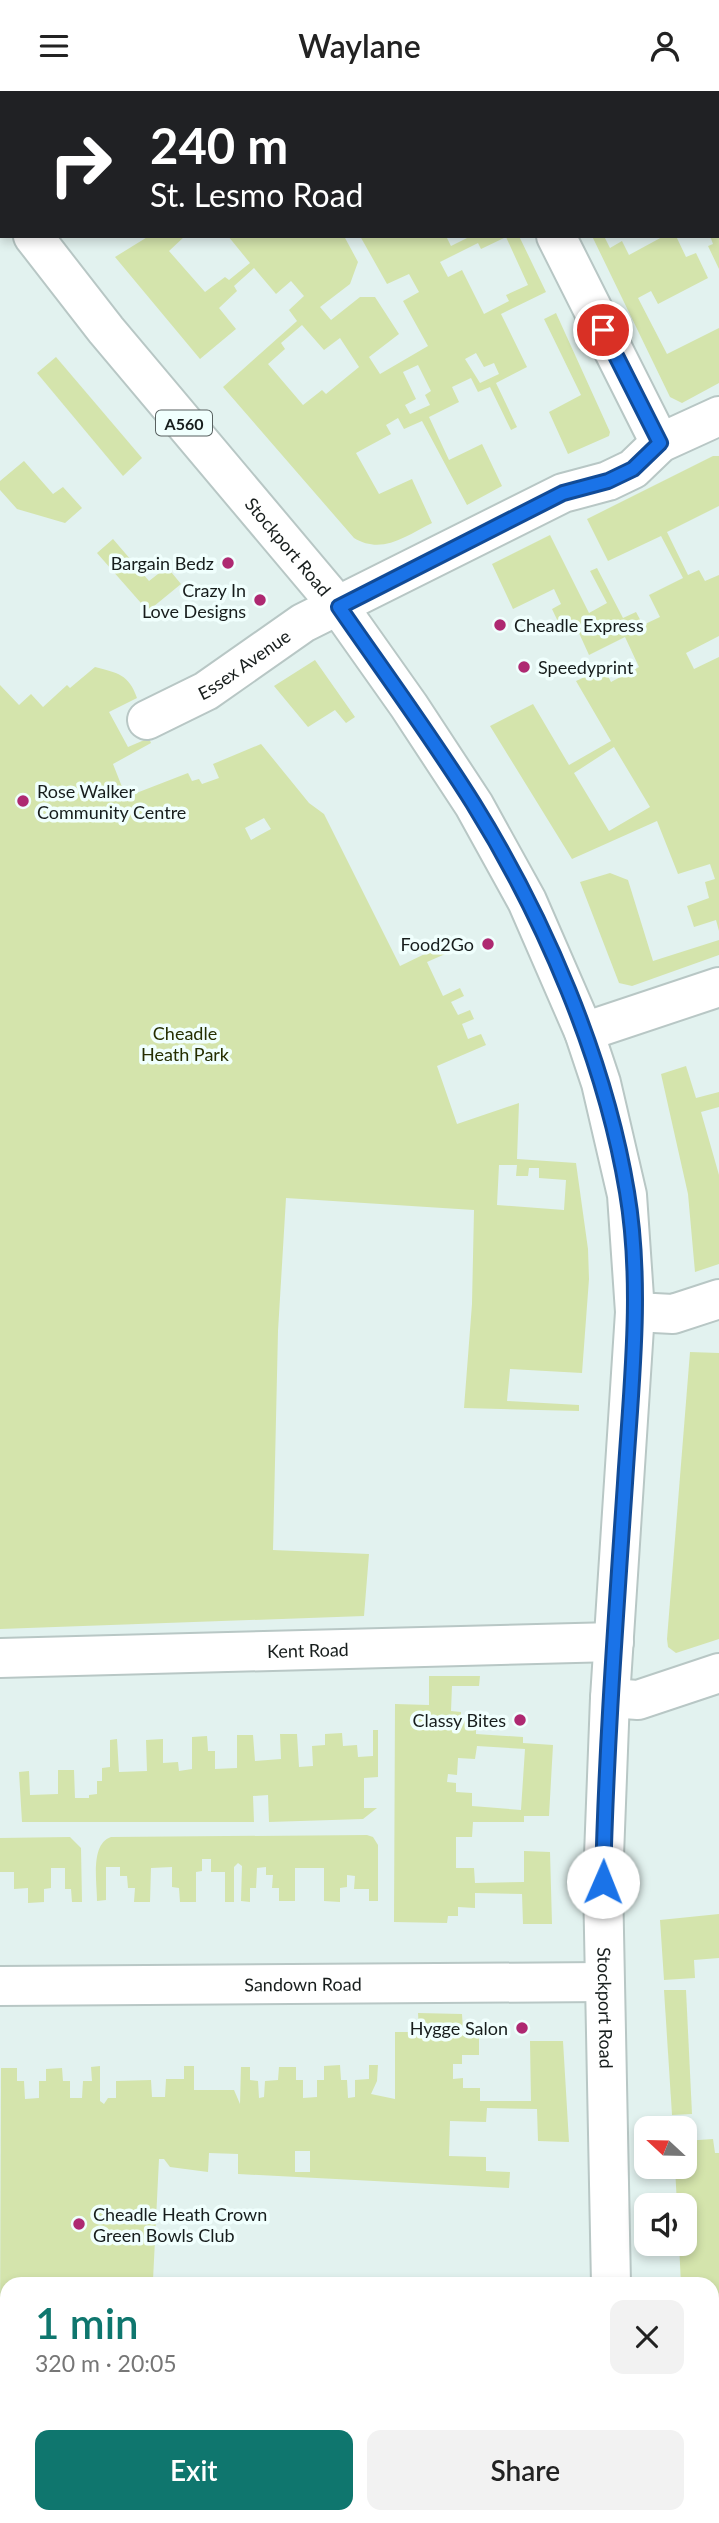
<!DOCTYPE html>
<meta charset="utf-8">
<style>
:root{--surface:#fff;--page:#f2f2f2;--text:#222;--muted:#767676;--accent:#0f766e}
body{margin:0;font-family:Lato,sans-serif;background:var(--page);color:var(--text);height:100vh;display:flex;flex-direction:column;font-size:26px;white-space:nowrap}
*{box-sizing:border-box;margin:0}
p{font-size:23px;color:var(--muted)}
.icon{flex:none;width:38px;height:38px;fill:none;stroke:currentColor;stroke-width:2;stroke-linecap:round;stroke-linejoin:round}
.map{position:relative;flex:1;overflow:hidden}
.panel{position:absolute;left:0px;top:2186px;width:719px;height:247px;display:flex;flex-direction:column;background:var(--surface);border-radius:21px 21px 0 0;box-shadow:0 4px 10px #0003}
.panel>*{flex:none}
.top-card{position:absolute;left:0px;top:0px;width:719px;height:147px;box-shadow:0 4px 10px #0003;background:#202124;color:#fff;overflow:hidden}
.needle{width:46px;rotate:292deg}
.controls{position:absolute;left:634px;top:2025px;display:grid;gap:14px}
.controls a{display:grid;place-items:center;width:63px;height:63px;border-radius:14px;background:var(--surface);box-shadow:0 4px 10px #0003;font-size:35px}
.pin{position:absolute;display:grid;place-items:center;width:60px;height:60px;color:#fff;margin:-30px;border:4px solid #fff;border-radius:50%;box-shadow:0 2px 7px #0007}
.me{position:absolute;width:77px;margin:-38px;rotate:1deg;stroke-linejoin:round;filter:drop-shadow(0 0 5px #0008)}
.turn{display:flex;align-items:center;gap:24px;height:147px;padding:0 35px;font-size:32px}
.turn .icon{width:91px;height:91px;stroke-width:2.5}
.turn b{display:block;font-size:49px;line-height:60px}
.round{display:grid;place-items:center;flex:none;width:74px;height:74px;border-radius:14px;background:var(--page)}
.head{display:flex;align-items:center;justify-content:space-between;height:119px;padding:0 35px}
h1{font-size:42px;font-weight:600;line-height:52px;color:var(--accent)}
.action{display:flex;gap:14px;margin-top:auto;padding:14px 35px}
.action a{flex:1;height:80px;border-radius:14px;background:var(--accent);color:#fff;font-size:28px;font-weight:600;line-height:80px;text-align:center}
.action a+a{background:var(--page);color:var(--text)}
header{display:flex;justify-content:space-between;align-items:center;height:91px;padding:0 35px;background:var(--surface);font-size:32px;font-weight:600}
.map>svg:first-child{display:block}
</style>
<header><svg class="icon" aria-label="menu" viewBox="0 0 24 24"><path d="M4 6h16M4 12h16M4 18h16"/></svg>Waylane<svg class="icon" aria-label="person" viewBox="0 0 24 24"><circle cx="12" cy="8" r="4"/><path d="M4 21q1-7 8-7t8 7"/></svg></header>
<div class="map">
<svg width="719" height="2432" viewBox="0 0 719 2432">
<rect width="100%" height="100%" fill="#e2f2ef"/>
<g fill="#d4e4ac" fill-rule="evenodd">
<polygon points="597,0 719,0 719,178 708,155 713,153 710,145 718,145 718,2 593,2"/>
<path d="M149,145H185L169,160L205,201L225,186L229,189L250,172L228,145H344L358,171L350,193L320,216L331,229L360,206H375L399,243L369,266L380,283L428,255L403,210L419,201L409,183L387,193L360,145H446L451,155L471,145H519L546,201L501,223L527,276L496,292L517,336L511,339L490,296L478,301L471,287L452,296L459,311L429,326L449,369L482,353L502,395L467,414L422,330L404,338L398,327L386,334L391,343L356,362L379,403L412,388L432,432C406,445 382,464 354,447L223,296L297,230L289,219L304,205L291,190L276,203L254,177L234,195L237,200L219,217L236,238L200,268L115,166ZM506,146L528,194L506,204L509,210L484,223L462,179L448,186L440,171L478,152L481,158ZM302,234L324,259L340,247L359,276L326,303L322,299L303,314L268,273L285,258L281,252ZM476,262L484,276L494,272L499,283L480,292L465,268ZM418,274L431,300L425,304L430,314L410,323L405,314L416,308L403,281Z"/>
<polygon points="592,145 604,145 610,157 622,150 629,164 664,145 676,145 686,166 696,162 708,187 658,213 651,200 638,207 667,263 719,237 719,292 682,312 670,306"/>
<polygon points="556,222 610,341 609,345 568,363 549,321 581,304 544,228"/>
<polygon points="56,266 142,367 123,385 37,282"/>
<path d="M713,365H719V415L667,441L688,484L699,479L705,490L719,484V545L686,562L694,578L719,566V840L716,829L694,836L687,815L709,807L705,791L715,788L710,773L678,783L657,730L572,768L490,635L533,613L569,674L611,650L576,590L604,577L611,591L639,576L625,546L589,564L574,531L561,537L552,518L561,513L554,498L513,518L492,473L550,444L589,522L607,512L590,480L597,477L623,527L636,521L643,534L660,526L649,504L683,487L661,445L608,470L587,428ZM614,656L650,716L609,740L574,682Z"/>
<polygon points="24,370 53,403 63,396 82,417 65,432 17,418 0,399 0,390"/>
<polygon points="113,448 149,490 167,476 181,493 148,520 97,462"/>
<polygon points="315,569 355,626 346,632 335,619 308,636 274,595"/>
<path d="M95,576C117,582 129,583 137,607L109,621L128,656L149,647L151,652L113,673L126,706L188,682L192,690L199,688L202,693L219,687L213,673L261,653L309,712L324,723L400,875L437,857L439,859L450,855L452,860L427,871L443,905L460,897L464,905L451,911L458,924L470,919L474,928L462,933L468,948L481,943L486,954L437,975L457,1033L519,1012L517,1068L576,1072L588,1158L589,1188L582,1282L510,1278L507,1310L579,1314V1320L464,1317L472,1213L474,1119L286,1107L278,1240L273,1459L369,1463L364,1525L0,1538V594L19,614L31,603L43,616L67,594L70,597ZM264,727L271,738L251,749L245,737ZM499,1074H517L516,1085H528L529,1077H539V1087L566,1089L564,1119L497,1114Z"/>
<polygon points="610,782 628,789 653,870 719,849 719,864 632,895 619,892 580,791"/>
<polygon points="686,975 696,1007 719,1001 719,1016 701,1021 719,1084 719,1173 695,1181 688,1103 661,983"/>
<polygon points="690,1261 719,1262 719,1548 676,1562 668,1556 667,1548"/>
<path d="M429,1585H480L479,1595H452L451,1620L461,1621V1628L476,1629V1643L523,1646V1652L553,1654L549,1725H524V1731H473L472,1746H456V1777H474L475,1792L524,1791V1760L550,1761L552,1833H523L522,1803L475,1802V1817L458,1816V1825H448L447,1832L394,1831L395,1613L429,1614ZM477,1655L525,1658L521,1719L472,1715V1702L456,1701V1692L447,1691L448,1683L457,1684L458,1667L475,1668Z"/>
<polygon points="373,1639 378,1639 378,1686 364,1687 364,1717 377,1717 363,1728 269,1731 268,1704 253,1705 254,1731 22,1731 19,1681 29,1680 30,1704 58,1703 58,1679 74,1679 75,1707 89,1707 89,1704 97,1703 97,1690 102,1690 102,1677 110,1676 110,1649 117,1648 119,1681 147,1680 146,1649 163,1648 163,1672 178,1671 179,1680 192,1678 192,1646 207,1645 208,1660 215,1660 215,1678 237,1677 237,1644 253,1644 255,1670 281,1668 280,1643 297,1643 299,1676 313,1675 312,1655 325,1654 325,1643 342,1642 343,1655 357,1654 358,1666 373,1665"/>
<path d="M367,1744L373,1746L378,1754V1810H369V1798H354L355,1785L347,1784V1796L340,1797V1811L324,1810V1777H295V1810H279V1797H272L273,1784H266V1776L257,1777L256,1797H250V1811L241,1810L242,1775L238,1772L234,1776V1811H225V1781H211V1768H202V1780L196,1781V1811H180L179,1797L172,1796V1776L151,1777L150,1811H134L135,1797H128L127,1785H120V1776H106V1809L97,1810C97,1791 90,1753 111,1746Z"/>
<polygon points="70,1746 81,1757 82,1811 72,1811 71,1798 65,1798 65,1777 51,1777 51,1797 44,1798 44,1811 28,1812 28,1797 14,1798 14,1781 0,1781 0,1747"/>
<polygon points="719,1823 719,1867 694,1869 695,1887 664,1889 660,1829"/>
<polygon points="664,1899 686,1899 692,2023 672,2024"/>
<path d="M418,1922L462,1923L463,1940H479V1964H462V1973H453V1988L463,1987V1997H480V2010H531L530,1950H563L569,2051L538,2050L537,2018L487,2017L486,2031L450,2030L449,2065L486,2066V2080L510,2081L509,2097L238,2083V2063L209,2062L208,2081L170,2076L164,2068H159L153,2189L139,2188V2193H7V2245L0,2246L1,1977H17V1990H24L25,2008L39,2007V1990H46V1978L62,1977L63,1990H70V2007H82L83,1990H92L91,1976L100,1975V2010L104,2013L108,2007H116V1990L151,1989L152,2006H165L166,1988H184V1975H194V1999H234L240,2013L241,1976H250V1989L258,1990L259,2007L264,2006L265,1990L278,1989L279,1976H296V1989H303V2007L317,2006V1989H324V1975L340,1974L341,1989H347L348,2007L355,2006V1989L369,1988V1974H378L377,1990L371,2003L395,2008V1941H419ZM295,2060H310V2081H295Z"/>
<polygon points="713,2048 715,2062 719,2062 719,2241 712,2241 712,2193 681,2193 679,2153 684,2152 684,2114 677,2114 675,2076 684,2076 684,2050"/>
<polygon points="7,2321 7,2426 88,2426 89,2432 0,2432 0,2322"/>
<polygon points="146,2426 504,2426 505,2428 482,2432 147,2432"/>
</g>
<g fill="#a6b67c">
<polygon points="719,2387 719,2432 669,2432 668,2426 712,2426 712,2388"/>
<polygon points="88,2426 146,2426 147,2432 89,2432"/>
<polygon points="504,2426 586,2426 587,2432 482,2432 504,2428"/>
</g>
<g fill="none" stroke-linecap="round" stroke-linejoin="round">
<defs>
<g id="minor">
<polyline points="270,0 271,2"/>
<polyline points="481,0 482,2"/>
<polyline points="556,145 660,352"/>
<path id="s1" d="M147,629L206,600L303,532L563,402L608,390L633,378L660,352L719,325"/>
<polyline points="584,941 719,896"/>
<polyline points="635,1221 673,1223 719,1208"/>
<path id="s2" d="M0,1567L614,1551"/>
<polyline points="610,1607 638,1609 719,1582"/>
<path id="s3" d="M0,1895L604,1891"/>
<polyline points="712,2267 719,2266"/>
</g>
<g id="primary">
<polyline points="0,96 2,99"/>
<path id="s4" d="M33,145L106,239L339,516L409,615L474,714L527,810L584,941L601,992L627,1104L635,1221L610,1607L603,1791L611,2193"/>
<polyline points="628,2426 628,2432"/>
</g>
</defs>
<use href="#minor" stroke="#b8c7c5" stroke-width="42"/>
<use href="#primary" stroke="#b8c7c5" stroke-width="42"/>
<use href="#minor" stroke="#fff" stroke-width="38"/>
<use href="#primary" stroke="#fff" stroke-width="38"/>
</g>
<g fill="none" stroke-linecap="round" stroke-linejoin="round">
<defs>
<path id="route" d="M603,1791C606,1658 616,1525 625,1392C631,1296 643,1196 627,1101C605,968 544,826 473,712C431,645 384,581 339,516L563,402L608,390L633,378L660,352L603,239"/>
</defs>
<use href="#route" stroke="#114b97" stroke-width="18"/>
<use href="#route" stroke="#1a73e8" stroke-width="12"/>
</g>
<g fill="#ae2971" stroke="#f0fffd" stroke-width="2.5">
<circle cx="228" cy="472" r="7"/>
<circle cx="260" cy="509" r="7"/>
<circle cx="500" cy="534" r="7"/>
<circle cx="524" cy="576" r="7"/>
<circle cx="23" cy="710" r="7"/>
<circle cx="488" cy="853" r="7"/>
<circle cx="520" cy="1629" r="7"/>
<circle cx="522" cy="1937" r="7"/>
<circle cx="79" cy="2133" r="7"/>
</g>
<g text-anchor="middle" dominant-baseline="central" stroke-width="7" stroke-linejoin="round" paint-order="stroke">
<rect fill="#f0fffd" stroke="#586160" stroke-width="2" x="156" y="319.5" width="56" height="25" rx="5"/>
<g font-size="16" font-weight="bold" fill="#171d1c">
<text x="184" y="332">A560</text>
</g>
<g font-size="18" fill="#171d1c" stroke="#f0fffd">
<text stroke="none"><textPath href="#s4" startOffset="402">Stockport Road</textPath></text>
<text stroke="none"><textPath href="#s1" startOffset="112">Essex Avenue</textPath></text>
<text stroke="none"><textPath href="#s2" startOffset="308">Kent Road</textPath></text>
<text stroke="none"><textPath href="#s3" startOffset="303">Sandown Road</textPath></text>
<text stroke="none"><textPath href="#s4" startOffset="1956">Stockport Road</textPath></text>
</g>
<g font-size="18" fill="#171d1c" stroke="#f0fffd" text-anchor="end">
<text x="214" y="472">Bargain Bedz</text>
<text x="246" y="499">Crazy In<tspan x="246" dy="21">Love Designs</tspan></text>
<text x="514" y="534" text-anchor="start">Cheadle Express</text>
<text x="538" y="576" text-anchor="start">Speedyprint</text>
<text x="37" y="700" text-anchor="start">Rose Walker<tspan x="37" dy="21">Community Centre</tspan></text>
<text x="474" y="853">Food2Go</text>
<text x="506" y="1629">Classy Bites</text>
<text x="508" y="1937">Hygge Salon</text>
<text x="93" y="2123" text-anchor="start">Cheadle Heath Crown<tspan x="93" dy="21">Green Bowls Club</tspan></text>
</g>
<g font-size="18" fill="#252e01" stroke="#f0fffd">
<text x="185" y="942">Cheadle<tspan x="185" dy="21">Heath Park</tspan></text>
</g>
</g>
</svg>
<div class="controls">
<a><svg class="needle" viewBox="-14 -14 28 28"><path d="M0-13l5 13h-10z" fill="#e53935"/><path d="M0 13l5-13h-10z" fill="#767676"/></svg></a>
<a><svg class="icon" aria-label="sound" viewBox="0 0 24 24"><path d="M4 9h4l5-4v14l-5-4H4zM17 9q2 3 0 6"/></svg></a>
</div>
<div class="pin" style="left:603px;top:239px;background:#d93025"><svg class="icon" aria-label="arrive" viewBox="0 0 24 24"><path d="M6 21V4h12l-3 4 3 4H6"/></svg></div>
<svg class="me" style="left:603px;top:1791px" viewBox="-20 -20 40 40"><circle r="19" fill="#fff"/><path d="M0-13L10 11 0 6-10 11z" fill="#1a73e8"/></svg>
<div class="top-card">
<div class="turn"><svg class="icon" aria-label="right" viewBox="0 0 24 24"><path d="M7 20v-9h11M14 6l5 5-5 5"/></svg><div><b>240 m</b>St. Lesmo Road</div></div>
</div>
<section class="panel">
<div class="head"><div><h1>1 min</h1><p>320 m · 20:05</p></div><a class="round"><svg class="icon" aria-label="close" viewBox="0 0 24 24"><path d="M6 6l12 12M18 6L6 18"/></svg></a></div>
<div class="action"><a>Exit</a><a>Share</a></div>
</section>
</div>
